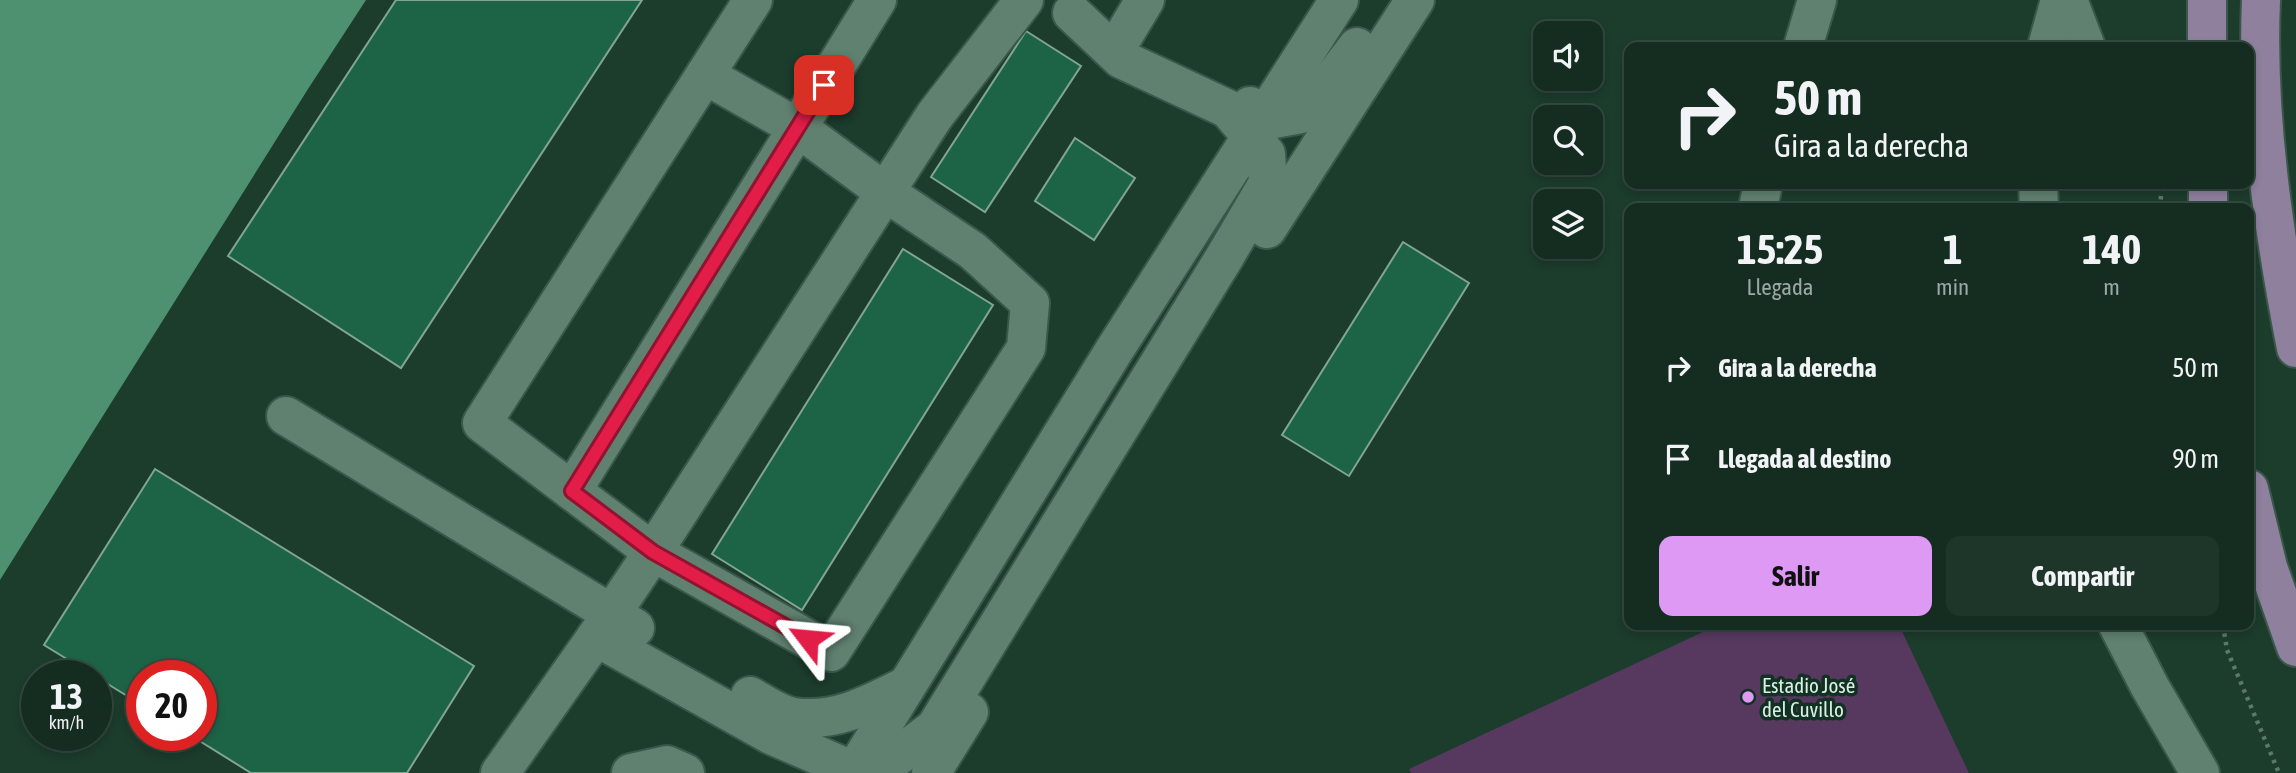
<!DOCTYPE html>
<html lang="es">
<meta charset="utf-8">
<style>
:root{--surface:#152d21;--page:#1e352a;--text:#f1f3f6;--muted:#9da8a5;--line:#34493f;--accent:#dd99f3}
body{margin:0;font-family:"Asap Condensed",sans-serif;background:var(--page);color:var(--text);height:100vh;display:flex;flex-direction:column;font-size:26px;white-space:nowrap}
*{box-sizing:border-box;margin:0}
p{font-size:23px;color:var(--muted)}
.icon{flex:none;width:38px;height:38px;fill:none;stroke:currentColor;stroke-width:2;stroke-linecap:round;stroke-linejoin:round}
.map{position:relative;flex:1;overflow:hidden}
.side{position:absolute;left:1624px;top:203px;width:630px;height:427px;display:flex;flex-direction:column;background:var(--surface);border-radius:14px;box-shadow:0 4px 10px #0003,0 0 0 2px var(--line)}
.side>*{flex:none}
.banner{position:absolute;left:1624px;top:42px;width:630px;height:147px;border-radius:14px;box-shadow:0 4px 10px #0003,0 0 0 2px var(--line);background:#152d21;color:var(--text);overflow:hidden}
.fabs{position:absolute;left:1533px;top:21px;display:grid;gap:14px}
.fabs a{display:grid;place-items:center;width:70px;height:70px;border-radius:14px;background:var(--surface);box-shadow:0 4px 10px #0003,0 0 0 2px var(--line);font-size:35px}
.speed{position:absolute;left:21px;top:660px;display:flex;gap:14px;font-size:35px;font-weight:700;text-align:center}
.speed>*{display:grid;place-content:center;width:91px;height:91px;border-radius:50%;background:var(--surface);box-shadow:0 4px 10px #0003,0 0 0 2px var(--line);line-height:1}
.speed small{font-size:18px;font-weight:400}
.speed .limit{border:10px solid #d22;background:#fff;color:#111}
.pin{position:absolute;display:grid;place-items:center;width:60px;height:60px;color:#fff;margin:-30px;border-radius:14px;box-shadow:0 4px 10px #0006}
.me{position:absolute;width:77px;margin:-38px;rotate:299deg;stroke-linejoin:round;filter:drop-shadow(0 0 5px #0008)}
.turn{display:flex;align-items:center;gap:24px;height:147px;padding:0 35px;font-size:32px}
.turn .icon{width:91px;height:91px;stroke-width:2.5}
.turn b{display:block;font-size:49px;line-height:60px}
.eta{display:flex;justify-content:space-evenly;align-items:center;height:119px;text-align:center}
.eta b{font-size:42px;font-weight:700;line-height:49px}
.primary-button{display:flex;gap:14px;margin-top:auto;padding:14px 35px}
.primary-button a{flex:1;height:80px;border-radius:14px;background:var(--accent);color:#111;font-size:28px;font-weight:700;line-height:80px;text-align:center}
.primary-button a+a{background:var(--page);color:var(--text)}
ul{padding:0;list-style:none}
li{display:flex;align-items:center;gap:21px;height:91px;padding:0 35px}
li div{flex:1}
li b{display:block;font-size:26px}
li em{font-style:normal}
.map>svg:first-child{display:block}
</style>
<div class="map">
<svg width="2296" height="773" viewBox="0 0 2296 773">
<rect width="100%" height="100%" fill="#1c3c2c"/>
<polygon fill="#573960" points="1718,625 1899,625 1969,773 1411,773 1409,769"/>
<polygon fill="#4e9171" points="0,0 366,0 308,89 0,580"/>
<g fill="#1d6446" stroke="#82a592" stroke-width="2">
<polygon points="396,0 642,0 401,368 228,256"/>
<polygon points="1026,31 1081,66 985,212 931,177"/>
<polygon points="1075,138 1135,178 1094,240 1035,201"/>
<polygon points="1403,242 1469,283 1349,476 1282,435"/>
<polygon points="903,249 993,305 802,610 712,554"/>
<polygon points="155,469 474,666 407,773 251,773 190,735 201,735 201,676 142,676 142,705 44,645"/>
</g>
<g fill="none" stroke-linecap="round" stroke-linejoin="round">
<defs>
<g id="minor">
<polyline points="2068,0 2086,47"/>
<polyline points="1124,35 1145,0"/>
<polyline points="1803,47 1817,0"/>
<polyline points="2047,47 2060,0"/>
<polyline points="705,75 798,128 885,192 973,251 1030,303 1026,348 831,652 653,552 935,115 1024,0"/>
<polyline points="1250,106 1274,119 1301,114 1331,81 1357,47"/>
<polyline points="2038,184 2039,208"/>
<polyline points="1758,208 1763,184"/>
<polyline points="1267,229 1415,0"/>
<polyline points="286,416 635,628"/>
<polyline points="572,491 877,0"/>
<polyline points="2118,625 2150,687 2200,773"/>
<polyline points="596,637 653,552 482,423 753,0"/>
<path d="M750,696C763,703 780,715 794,717C835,723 870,704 904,687"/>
<polyline points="500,773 596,637 771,735 854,771 882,768 935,728 1224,258 1268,183 1266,154 1228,109 1121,59 1072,13"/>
<polyline points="631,773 667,765 685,773"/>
<polyline points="853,773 1115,349 1339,0"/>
<polyline points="931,773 969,712"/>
</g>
<g id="major">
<path d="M2261,0C2256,116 2274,235 2296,348"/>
<polyline points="2207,47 2207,0"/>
<polyline points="2208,184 2208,208"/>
<polyline points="2249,489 2268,567 2296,647"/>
</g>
</defs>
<use href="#minor" stroke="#3a574b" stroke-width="42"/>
<use href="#major" stroke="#3a574b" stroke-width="42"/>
<g stroke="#5d786a" stroke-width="4.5" stroke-dasharray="3.5 5" stroke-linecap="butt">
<polyline points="2160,208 2162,184"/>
<polyline points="2223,625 2227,650 2279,773"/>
</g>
<use href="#minor" stroke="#608170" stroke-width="38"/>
<use href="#major" stroke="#8f809e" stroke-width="38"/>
</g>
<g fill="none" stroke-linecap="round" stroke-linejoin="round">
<defs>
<polyline id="route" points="808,639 653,552 572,491 824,85"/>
</defs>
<use href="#route" stroke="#92132f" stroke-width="18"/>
<use href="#route" stroke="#e11d48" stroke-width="12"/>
</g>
<circle fill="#dd99f3" stroke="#113123" stroke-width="2.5" cx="1748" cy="697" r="7"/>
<g text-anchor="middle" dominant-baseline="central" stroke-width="7" stroke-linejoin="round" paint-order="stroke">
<g font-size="21" fill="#dbeee3" stroke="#113123" text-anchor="start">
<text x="1762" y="685">Estadio José<tspan x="1762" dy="24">del Cuvillo</tspan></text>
</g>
</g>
</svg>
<div class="fabs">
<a><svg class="icon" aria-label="sound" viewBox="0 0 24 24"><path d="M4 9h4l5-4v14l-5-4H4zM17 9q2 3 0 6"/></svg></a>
<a><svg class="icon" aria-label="search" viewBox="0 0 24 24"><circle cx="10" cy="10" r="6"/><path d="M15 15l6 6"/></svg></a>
<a><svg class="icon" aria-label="layers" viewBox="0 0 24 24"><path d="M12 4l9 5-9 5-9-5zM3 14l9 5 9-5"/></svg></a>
</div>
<div class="speed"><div>13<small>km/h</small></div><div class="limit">20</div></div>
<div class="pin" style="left:824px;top:85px;background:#d93025"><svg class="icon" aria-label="arrive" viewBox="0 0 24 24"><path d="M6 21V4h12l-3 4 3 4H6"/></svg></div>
<svg class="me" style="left:808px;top:639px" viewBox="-20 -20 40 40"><path d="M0-17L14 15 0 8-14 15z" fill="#e11d48" stroke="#fff" stroke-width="4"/></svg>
<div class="banner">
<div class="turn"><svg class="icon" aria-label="right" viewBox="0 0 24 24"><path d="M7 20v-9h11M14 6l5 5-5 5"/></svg><div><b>50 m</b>Gira a la derecha</div></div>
</div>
<section class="side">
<div class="eta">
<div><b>15:25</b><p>Llegada</p></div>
<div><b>1</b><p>min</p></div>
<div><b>140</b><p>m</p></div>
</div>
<ul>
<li><svg class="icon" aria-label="right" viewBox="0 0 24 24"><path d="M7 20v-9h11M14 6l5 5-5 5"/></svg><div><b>Gira a la derecha</b></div><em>50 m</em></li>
<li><svg class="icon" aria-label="arrive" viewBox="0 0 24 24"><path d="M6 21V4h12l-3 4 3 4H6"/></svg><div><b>Llegada al destino</b></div><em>90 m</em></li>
</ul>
<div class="primary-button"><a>Salir</a><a>Compartir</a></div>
</section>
</div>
